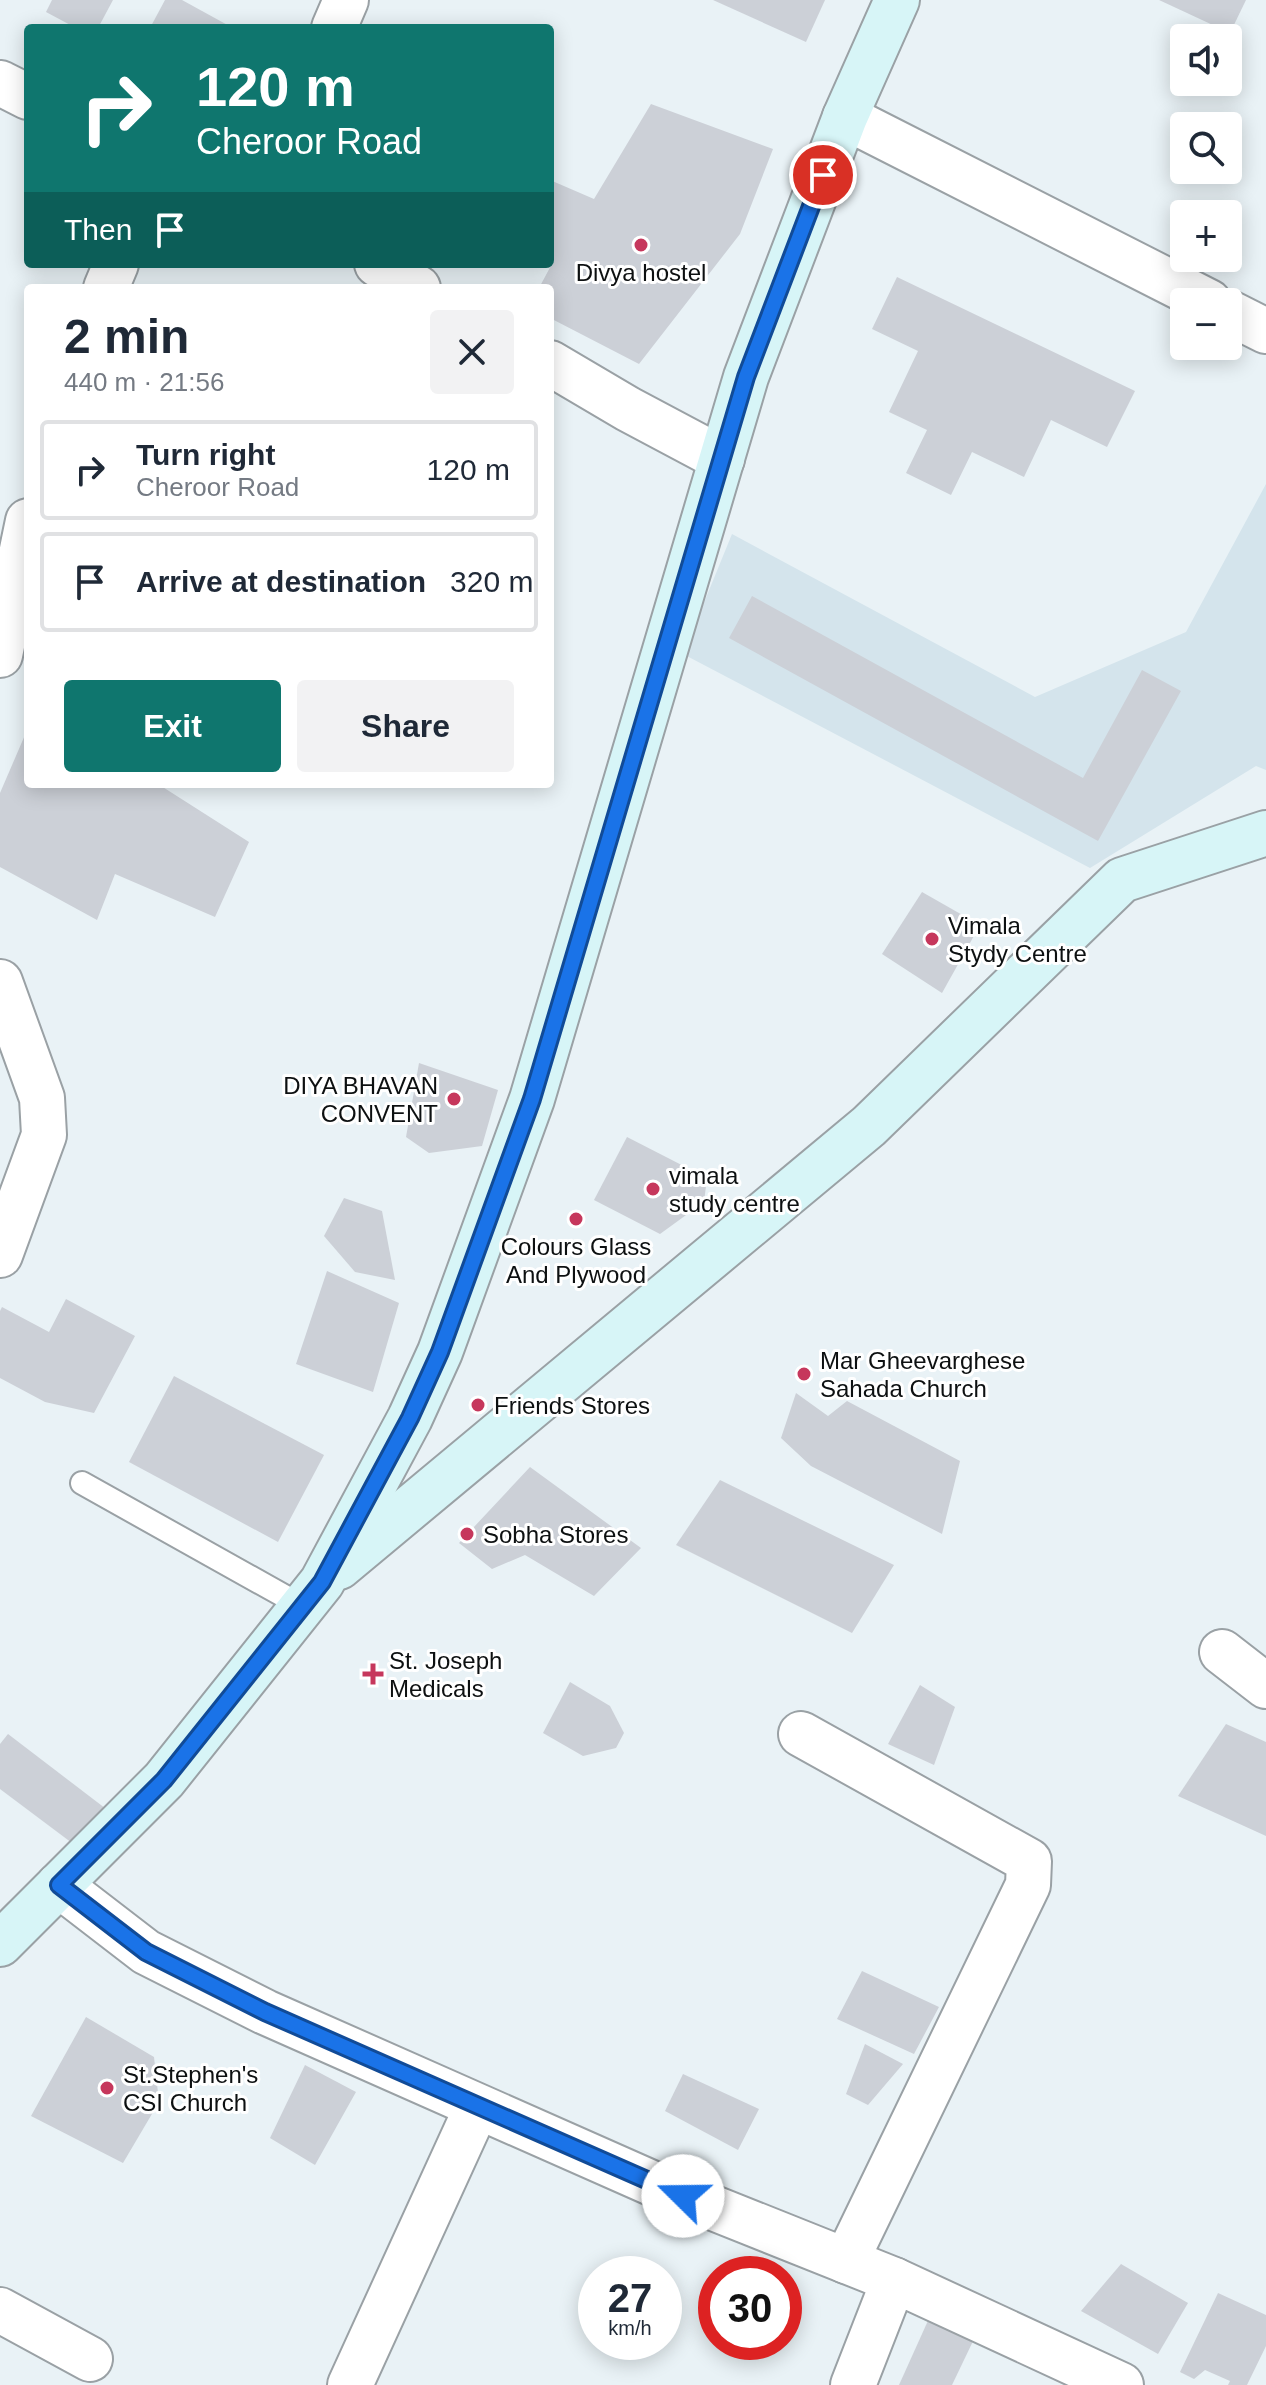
<!DOCTYPE html>
<meta charset="utf-8">
<style>
:root{--surface:#fff;--page:#f2f2f3;--text:#1f2937;--muted:#747a83;--line:#e0e1e3;--accent:#0f766e}
body{margin:0;font-family:Arial,sans-serif;background:var(--page);color:var(--text);height:100vh;display:flex;flex-direction:column;font-size:30px;white-space:nowrap}
*{box-sizing:border-box;margin:0}
p{font-size:26px;color:var(--muted)}
.icon{flex:none;width:44px;height:44px;fill:none;stroke:currentColor;stroke-width:2;stroke-linecap:round;stroke-linejoin:round}
.map{position:relative;flex:1;overflow:hidden}
.sheet{position:absolute;left:24px;top:284px;width:530px;height:504px;display:flex;flex-direction:column;background:var(--surface);border-radius:8px;box-shadow:0 4px 20px #0003}
.sheet>*{flex:none}
.guide{position:absolute;left:24px;top:24px;width:530px;height:244px;border-radius:8px;box-shadow:0 4px 20px #0003;background:#0f766e;color:#fff;overflow:hidden}
.controls{position:absolute;left:1170px;top:24px;display:grid;gap:16px}
.controls a{display:grid;place-items:center;width:72px;height:72px;border-radius:8px;background:var(--surface);box-shadow:0 4px 20px #0003;font-size:40px}
.speed{position:absolute;left:578px;top:2256px;display:flex;gap:16px;font-size:40px;font-weight:700;text-align:center}
.speed>*{display:grid;place-content:center;width:104px;height:104px;border-radius:50%;background:var(--surface);box-shadow:0 4px 20px #0003;line-height:1}
.speed small{font-size:20px;font-weight:400}
.speed .limit{border:12px solid #d22;background:#fff;color:#111}
.pin{position:absolute;display:grid;place-items:center;width:68px;height:68px;color:#fff;margin:-34px;border:4px solid #fff;border-radius:50%;box-shadow:0 2px 8px #0007}
.me{position:absolute;width:88px;margin:-44px;rotate:292deg;stroke-linejoin:round;filter:drop-shadow(0 0 6px #0008)}
.turn{display:flex;align-items:center;gap:28px;height:168px;padding:0 40px;font-size:36px}
.turn .icon{width:104px;height:104px;stroke-width:2.5}
.turn b{display:block;font-size:56px;line-height:68px}
.then{display:flex;align-items:center;height:76px;padding:0 40px;background:#0003;gap:16px;font-size:30px}
.round{display:grid;place-items:center;flex:none;width:84px;height:84px;border-radius:8px;background:var(--page)}
.headline{display:flex;align-items:center;justify-content:space-between;height:136px;padding:0 40px}
h1{font-size:48px;font-weight:700;line-height:60px}
.action{display:flex;gap:16px;margin-top:auto;padding:16px 40px}
.action a{flex:1;height:92px;border-radius:8px;background:var(--accent);color:#fff;font-size:32px;font-weight:700;line-height:92px;text-align:center}
.action a+a{background:var(--page);color:var(--text)}
ul{padding:0;list-style:none}
li{display:flex;align-items:center;gap:24px;height:100px;margin:0 16px 12px;padding:0 24px;border:4px solid var(--line);border-radius:8px}
li div{flex:1}
li b{display:block;font-size:30px}
li em{font-style:normal}
.map>svg:first-child{display:block}
</style>
<div class="map">
<svg width="1266" height="2385" viewBox="0 0 1266 2385">
<rect width="100%" height="100%" fill="#e9f2f6"/>
<polygon fill="#d4e4ec" points="1266,484 1266,770 1256,766 1090,868 683,654 732,534 1035,697 1186,632"/>
<g fill="#ccd0d7">
<polygon points="52,0 113,0 98,28 76,28 46,12"/>
<polygon points="165,0 182,0 233,28 150,28"/>
<polygon points="713,0 825,0 806,42"/>
<polygon points="1159,0 1246,0 1230,33"/>
<polygon points="651,104 773,149 740,234 639,364 550,318 550,288 539,288 554,260 550,257 550,180 594,199"/>
<polygon points="897,277 1135,391 1107,447 1051,420 1024,477 972,452 951,495 906,473 927,430 889,412 918,351 872,329"/>
<polygon points="752,596 1083,778 1142,670 1181,691 1098,841 729,638"/>
<polygon points="28,728 28,784 158,784 249,842 215,917 115,874 97,920 0,867 0,793"/>
<polygon points="922,892 980,925 942,993 882,954"/>
<polygon points="419,1063 498,1090 482,1146 429,1153 406,1137"/>
<polygon points="627,1137 707,1178 704,1202 660,1234 594,1200"/>
<polygon points="344,1198 382,1211 395,1280 355,1272 324,1236"/>
<polygon points="327,1271 399,1303 373,1392 296,1364"/>
<polygon points="66,1299 135,1336 94,1413 45,1402 0,1378 0,1311 2,1307 49,1332"/>
<polygon points="174,1376 324,1455 278,1542 129,1462"/>
<polygon points="796,1393 828,1416 847,1401 960,1461 942,1534 811,1466 781,1438"/>
<polygon points="530,1467 641,1548 594,1596 525,1555 492,1569 459,1543"/>
<polygon points="720,1480 894,1565 852,1633 676,1545"/>
<polygon points="570,1682 610,1706 624,1733 616,1748 583,1756 543,1733"/>
<polygon points="920,1685 955,1707 934,1765 888,1744"/>
<polygon points="1226,1724 1266,1742 1266,1836 1178,1796"/>
<polygon points="8,1734 114,1815 76,1846 0,1789 0,1744"/>
<polygon points="862,1971 939,2007 914,2054 837,2019"/>
<polygon points="86,2017 154,2057 159,2102 123,2163 31,2116"/>
<polygon points="865,2044 903,2064 868,2105 846,2094"/>
<polygon points="305,2065 356,2092 315,2165 270,2138"/>
<polygon points="683,2074 759,2109 738,2150 665,2111"/>
<polygon points="1121,2264 1188,2303 1158,2354 1081,2311"/>
<polygon points="1218,2293 1266,2315 1266,2346 1247,2385 1228,2385 1230,2381 1205,2370 1194,2379 1180,2372"/>
<polygon points="931,2314 975,2337 952,2385 899,2385"/>
</g>
<g fill="none" stroke-linecap="round" stroke-linejoin="round">
<defs>
<polyline id="lane" points="82,1483 302,1606"/>
<g id="street">
<polyline points="334,28 346,0"/>
<polyline points="0,83 28,97"/>
<polyline points="845,117 1209,302"/>
<polyline points="377,264 418,288"/>
<polyline points="106,288 116,264"/>
<polyline points="1228,312 1266,331"/>
<polyline points="550,363 628,409 722,459"/>
<polyline points="0,655 28,521"/>
<polyline points="0,982 42,1098 44,1135 0,1255"/>
<polyline points="1222,1652 1266,1686"/>
<polyline points="801,1734 1029,1861 1028,1885 846,2261"/>
<polyline points="59,1885 146,1952 265,2012 656,2185 894,2280"/>
<polyline points="0,2310 90,2359"/>
<polyline points="350,2385 477,2107"/>
<polyline points="853,2385 894,2280 1121,2385"/>
</g>
<g id="secondary">
<polyline points="339,1567 869,1126 1122,880 1266,833"/>
<polyline points="0,1944 164,1780 322,1582 410,1418 440,1352 532,1099 746,377 845,117 897,0"/>
</g>
</defs>
<use href="#lane" stroke="#9aa1a5" stroke-width="26"/>
<use href="#street" stroke="#9aa1a5" stroke-width="48"/>
<use href="#secondary" stroke="#9aa1a5" stroke-width="48"/>
<use href="#lane" stroke="#fff" stroke-width="22"/>
<use href="#street" stroke="#fff" stroke-width="44"/>
<use href="#secondary" stroke="#d7f5f7" stroke-width="44"/>
</g>
<g fill="none" stroke-linecap="round" stroke-linejoin="round">
<defs>
<polyline id="route" points="683,2196 265,2012 146,1952 59,1885 164,1780 322,1582 410,1418 440,1352 532,1099 746,377 823,175"/>
</defs>
<use href="#route" stroke="#114b97" stroke-width="20"/>
<use href="#route" stroke="#1a73e8" stroke-width="14"/>
</g>
<g fill="#c6375c" stroke="#fff" stroke-width="3">
<circle cx="641" cy="245" r="8"/>
<circle cx="932" cy="939" r="8"/>
<circle cx="454" cy="1099" r="8"/>
<circle cx="653" cy="1189" r="8"/>
<circle cx="576" cy="1219" r="8"/>
<circle cx="804" cy="1374" r="8"/>
<circle cx="478" cy="1405" r="8"/>
<circle cx="467" cy="1534" r="8"/>
<path d="M369 1662h8v8h8v8h-8v8h-8v-8h-8v-8h8z"/>
<circle cx="107" cy="2088" r="8"/>
</g>
<g text-anchor="middle" dominant-baseline="central" stroke-width="6" stroke-linejoin="round" paint-order="stroke">
<g font-size="24" fill="#0d1011" stroke="#fff" text-anchor="start">
<text x="641" y="272" text-anchor="middle">Divya hostel</text>
<text x="948" y="925">Vimala<tspan x="948" dy="28">Stydy Centre</tspan></text>
<text x="438" y="1085" text-anchor="end">DIYA BHAVAN<tspan x="438" dy="28">CONVENT</tspan></text>
<text x="669" y="1175">vimala<tspan x="669" dy="28">study centre</tspan></text>
<text x="576" y="1246" text-anchor="middle">Colours Glass<tspan x="576" dy="28">And Plywood</tspan></text>
<text x="820" y="1360">Mar Gheevarghese<tspan x="820" dy="28">Sahada Church</tspan></text>
<text x="494" y="1405">Friends Stores</text>
<text x="483" y="1534">Sobha Stores</text>
<text x="389" y="1660">St. Joseph<tspan x="389" dy="28">Medicals</tspan></text>
<text x="123" y="2074">St.Stephen's<tspan x="123" dy="28">CSI Church</tspan></text>
</g>
</g>
</svg>
<div class="controls">
<a><svg class="icon" aria-label="sound" viewBox="0 0 24 24"><path d="M4 9h4l5-4v14l-5-4H4zM17 9q2 3 0 6"/></svg></a>
<a><svg class="icon" aria-label="search" viewBox="0 0 24 24"><circle cx="10" cy="10" r="6"/><path d="M15 15l6 6"/></svg></a>
<a>+</a>
<a>−</a>
</div>
<div class="speed"><div>27<small>km/h</small></div><div class="limit">30</div></div>
<div class="pin" style="left:823px;top:175px;background:#d93025"><svg class="icon" aria-label="arrive" viewBox="0 0 24 24"><path d="M6 21V4h12l-3 4 3 4H6"/></svg></div>
<svg class="me" style="left:683px;top:2196px" viewBox="-20 -20 40 40"><circle r="19" fill="#fff"/><path d="M0-13L10 11 0 6-10 11z" fill="#1a73e8"/></svg>
<div class="guide">
<div class="turn"><svg class="icon" aria-label="right" viewBox="0 0 24 24"><path d="M7 20v-9h11M14 6l5 5-5 5"/></svg><div><b>120 m</b>Cheroor Road</div></div>
<div class="then">Then<svg class="icon" aria-label="arrive" viewBox="0 0 24 24"><path d="M6 21V4h12l-3 4 3 4H6"/></svg></div>
</div>
<section class="sheet">
<div class="headline"><div><h1>2 min</h1><p>440 m · 21:56</p></div><a class="round"><svg class="icon" aria-label="close" viewBox="0 0 24 24"><path d="M6 6l12 12M18 6L6 18"/></svg></a></div>
<ul>
<li><svg class="icon" aria-label="right" viewBox="0 0 24 24"><path d="M7 20v-9h11M14 6l5 5-5 5"/></svg><div><b>Turn right</b><p>Cheroor Road</p></div><em>120 m</em></li>
<li><svg class="icon" aria-label="arrive" viewBox="0 0 24 24"><path d="M6 21V4h12l-3 4 3 4H6"/></svg><div><b>Arrive at destination</b></div><em>320 m</em></li>
</ul>
<div class="action"><a>Exit</a><a>Share</a></div>
</section>
</div>
